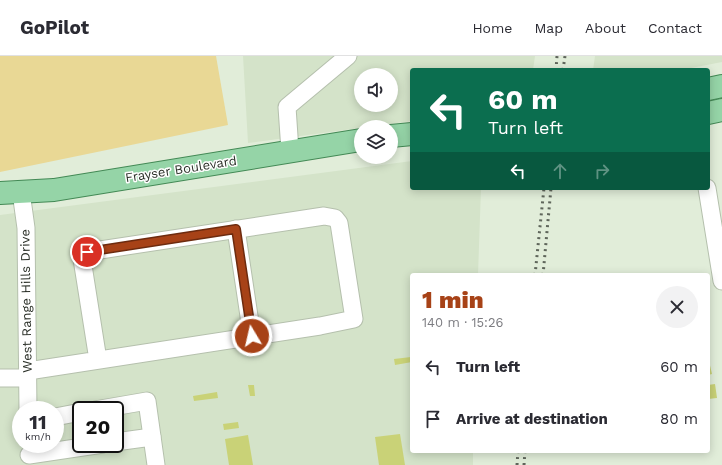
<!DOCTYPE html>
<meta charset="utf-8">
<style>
:root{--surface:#fff;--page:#f2f2f3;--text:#2b2b33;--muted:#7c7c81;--line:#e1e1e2;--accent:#a74217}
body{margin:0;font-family:"Work Sans",sans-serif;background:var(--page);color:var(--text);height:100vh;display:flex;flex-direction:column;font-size:15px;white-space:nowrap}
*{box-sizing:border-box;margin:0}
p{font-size:13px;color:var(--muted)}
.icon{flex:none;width:22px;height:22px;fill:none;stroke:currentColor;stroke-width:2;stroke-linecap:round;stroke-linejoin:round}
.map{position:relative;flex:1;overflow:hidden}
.side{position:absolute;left:410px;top:217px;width:300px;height:180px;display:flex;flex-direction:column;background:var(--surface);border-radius:4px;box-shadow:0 2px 10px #0003}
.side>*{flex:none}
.hud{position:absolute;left:410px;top:12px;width:300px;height:122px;border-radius:4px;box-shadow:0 2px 10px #0003;background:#0b6e4f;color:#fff;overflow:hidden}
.tools{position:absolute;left:354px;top:12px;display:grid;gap:8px}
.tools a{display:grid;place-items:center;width:44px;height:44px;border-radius:50%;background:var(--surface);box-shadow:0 2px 10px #0003;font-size:20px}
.speed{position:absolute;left:12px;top:345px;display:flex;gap:8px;font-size:20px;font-weight:700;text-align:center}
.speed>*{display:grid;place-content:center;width:52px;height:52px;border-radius:50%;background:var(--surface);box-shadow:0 2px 10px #0003;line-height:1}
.speed small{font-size:10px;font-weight:400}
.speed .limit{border:2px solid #111;border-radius:6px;background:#fff;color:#111}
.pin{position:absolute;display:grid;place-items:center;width:34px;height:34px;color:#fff;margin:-17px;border:2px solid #fff;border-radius:50%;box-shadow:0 1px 4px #0007}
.me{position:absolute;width:44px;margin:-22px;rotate:351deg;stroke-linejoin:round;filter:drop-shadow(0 0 3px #0008)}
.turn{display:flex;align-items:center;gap:14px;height:84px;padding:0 12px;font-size:18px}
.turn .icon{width:52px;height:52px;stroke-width:2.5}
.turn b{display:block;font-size:28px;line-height:34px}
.lanes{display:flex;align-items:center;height:38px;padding:0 12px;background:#0003;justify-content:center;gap:20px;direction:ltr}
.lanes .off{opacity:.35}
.round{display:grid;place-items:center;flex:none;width:42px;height:42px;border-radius:21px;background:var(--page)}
.overview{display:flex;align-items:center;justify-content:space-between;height:68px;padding:0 12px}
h1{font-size:24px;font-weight:800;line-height:30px;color:var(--accent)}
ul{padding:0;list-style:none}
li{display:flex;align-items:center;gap:12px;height:52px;padding:0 12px}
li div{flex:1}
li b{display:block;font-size:15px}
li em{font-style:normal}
header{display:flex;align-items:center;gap:24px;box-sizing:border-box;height:56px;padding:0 20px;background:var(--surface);border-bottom:1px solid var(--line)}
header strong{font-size:19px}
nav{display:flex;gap:22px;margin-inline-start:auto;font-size:14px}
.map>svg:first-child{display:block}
</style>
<header>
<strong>GoPilot</strong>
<nav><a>Home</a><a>Map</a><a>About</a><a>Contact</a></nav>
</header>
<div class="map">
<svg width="722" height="409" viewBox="0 0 722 409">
<rect width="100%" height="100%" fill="#e1edd9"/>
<g fill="#d4e3c9" fill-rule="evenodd">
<path d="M243,0H535L533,14H412V65L248,87ZM361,19H391V49H361Z"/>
<polygon points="595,0 722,0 722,6 681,14 593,14"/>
<path d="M412,105V132H481L478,219H412V395H473V409H0V159ZM21,354H55V388H21ZM81,354H115V388H81Z"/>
</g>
<polygon fill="#e9d895" points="0,0 216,0 228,69 0,116"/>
<g fill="#c9d277">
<polygon points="411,301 412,306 395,309 394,303"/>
<polygon points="708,305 709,305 712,318 708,319"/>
<polygon points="715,328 717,342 708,343 708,329"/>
<polygon points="248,329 254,329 255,340 250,340"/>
<polygon points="217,336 218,342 194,345 193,340"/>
<polygon points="238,366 239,372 224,374 223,368"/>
<polygon points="400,378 405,409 379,409 375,381"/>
<polygon points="248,379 253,409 229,409 225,383"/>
</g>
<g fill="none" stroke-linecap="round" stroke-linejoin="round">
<defs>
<g id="minor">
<polyline points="290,95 287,51 348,0"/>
<polyline points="707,132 722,225"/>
<polyline points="21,136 26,172 28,354"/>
<polyline points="236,173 252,280"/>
<polyline points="28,315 320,270 354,263 339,167 335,162 324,160 87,196 82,203 98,304"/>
<polyline points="0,322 27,322"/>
<polyline points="95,354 147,345 156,409"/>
<polyline points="55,361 81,356"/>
<polyline points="115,386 152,381"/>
<polyline points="29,399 103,388"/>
</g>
<g id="major">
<polyline points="708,33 722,30"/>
<polyline points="708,57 722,54"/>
<polyline points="391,80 412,78"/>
<polyline points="0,137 54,134 361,84"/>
</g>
</defs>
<use href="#minor" stroke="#b5c0ad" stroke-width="19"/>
<use href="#major" stroke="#438955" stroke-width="24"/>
<use href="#minor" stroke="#fff" stroke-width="17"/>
<use href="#major" stroke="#95d4a7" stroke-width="22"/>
<g stroke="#5f665b" stroke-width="3" stroke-dasharray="2 4" stroke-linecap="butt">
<polyline points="556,14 557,0"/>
<polyline points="563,14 565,0"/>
<polyline points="535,219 544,132"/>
<polyline points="543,219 551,132"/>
<polyline points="517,409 518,395"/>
<polyline points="524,409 525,395"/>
</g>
</g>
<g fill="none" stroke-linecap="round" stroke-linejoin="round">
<defs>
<polyline id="route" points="87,196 236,173 252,280"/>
</defs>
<use href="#route" stroke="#6d2b0f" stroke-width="10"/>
<use href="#route" stroke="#a74217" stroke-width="7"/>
</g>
<g text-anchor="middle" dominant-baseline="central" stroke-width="3" stroke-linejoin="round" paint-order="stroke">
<g font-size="13" fill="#2c3129" stroke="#fff">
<text transform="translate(181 113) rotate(-9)">Frayser Boulevard</text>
<text transform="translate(26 245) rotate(-91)">West Range Hills Drive</text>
</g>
</g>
</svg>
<div class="tools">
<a><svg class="icon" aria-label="sound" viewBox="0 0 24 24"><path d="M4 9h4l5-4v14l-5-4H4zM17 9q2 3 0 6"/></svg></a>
<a><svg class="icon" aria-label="layers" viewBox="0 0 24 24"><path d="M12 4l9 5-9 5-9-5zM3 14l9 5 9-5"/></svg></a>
</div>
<div class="speed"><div>11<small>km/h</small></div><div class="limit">20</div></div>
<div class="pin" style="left:87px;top:196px;background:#d93025"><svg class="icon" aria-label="arrive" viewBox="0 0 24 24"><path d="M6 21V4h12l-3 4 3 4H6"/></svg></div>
<svg class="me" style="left:252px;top:280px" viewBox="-20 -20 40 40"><circle r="17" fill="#a74217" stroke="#fff" stroke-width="3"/><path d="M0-11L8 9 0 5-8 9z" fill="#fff"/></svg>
<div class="hud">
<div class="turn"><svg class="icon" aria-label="left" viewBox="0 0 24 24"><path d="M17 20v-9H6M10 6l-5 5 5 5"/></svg><div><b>60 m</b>Turn left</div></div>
<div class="lanes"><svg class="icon" aria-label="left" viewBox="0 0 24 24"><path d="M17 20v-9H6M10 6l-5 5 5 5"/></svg><svg class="icon off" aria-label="ahead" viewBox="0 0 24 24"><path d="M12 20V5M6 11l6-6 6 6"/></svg><svg class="icon off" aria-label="right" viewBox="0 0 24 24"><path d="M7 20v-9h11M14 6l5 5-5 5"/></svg></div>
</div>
<section class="side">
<div class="overview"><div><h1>1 min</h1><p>140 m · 15:26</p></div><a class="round"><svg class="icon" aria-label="close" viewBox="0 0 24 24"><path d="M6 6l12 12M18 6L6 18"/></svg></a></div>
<ul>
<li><svg class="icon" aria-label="left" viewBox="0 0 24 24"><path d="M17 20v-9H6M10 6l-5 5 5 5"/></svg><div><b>Turn left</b></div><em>60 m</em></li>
<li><svg class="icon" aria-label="arrive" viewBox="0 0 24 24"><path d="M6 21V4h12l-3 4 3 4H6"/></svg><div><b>Arrive at destination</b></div><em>80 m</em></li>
</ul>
</section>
</div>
